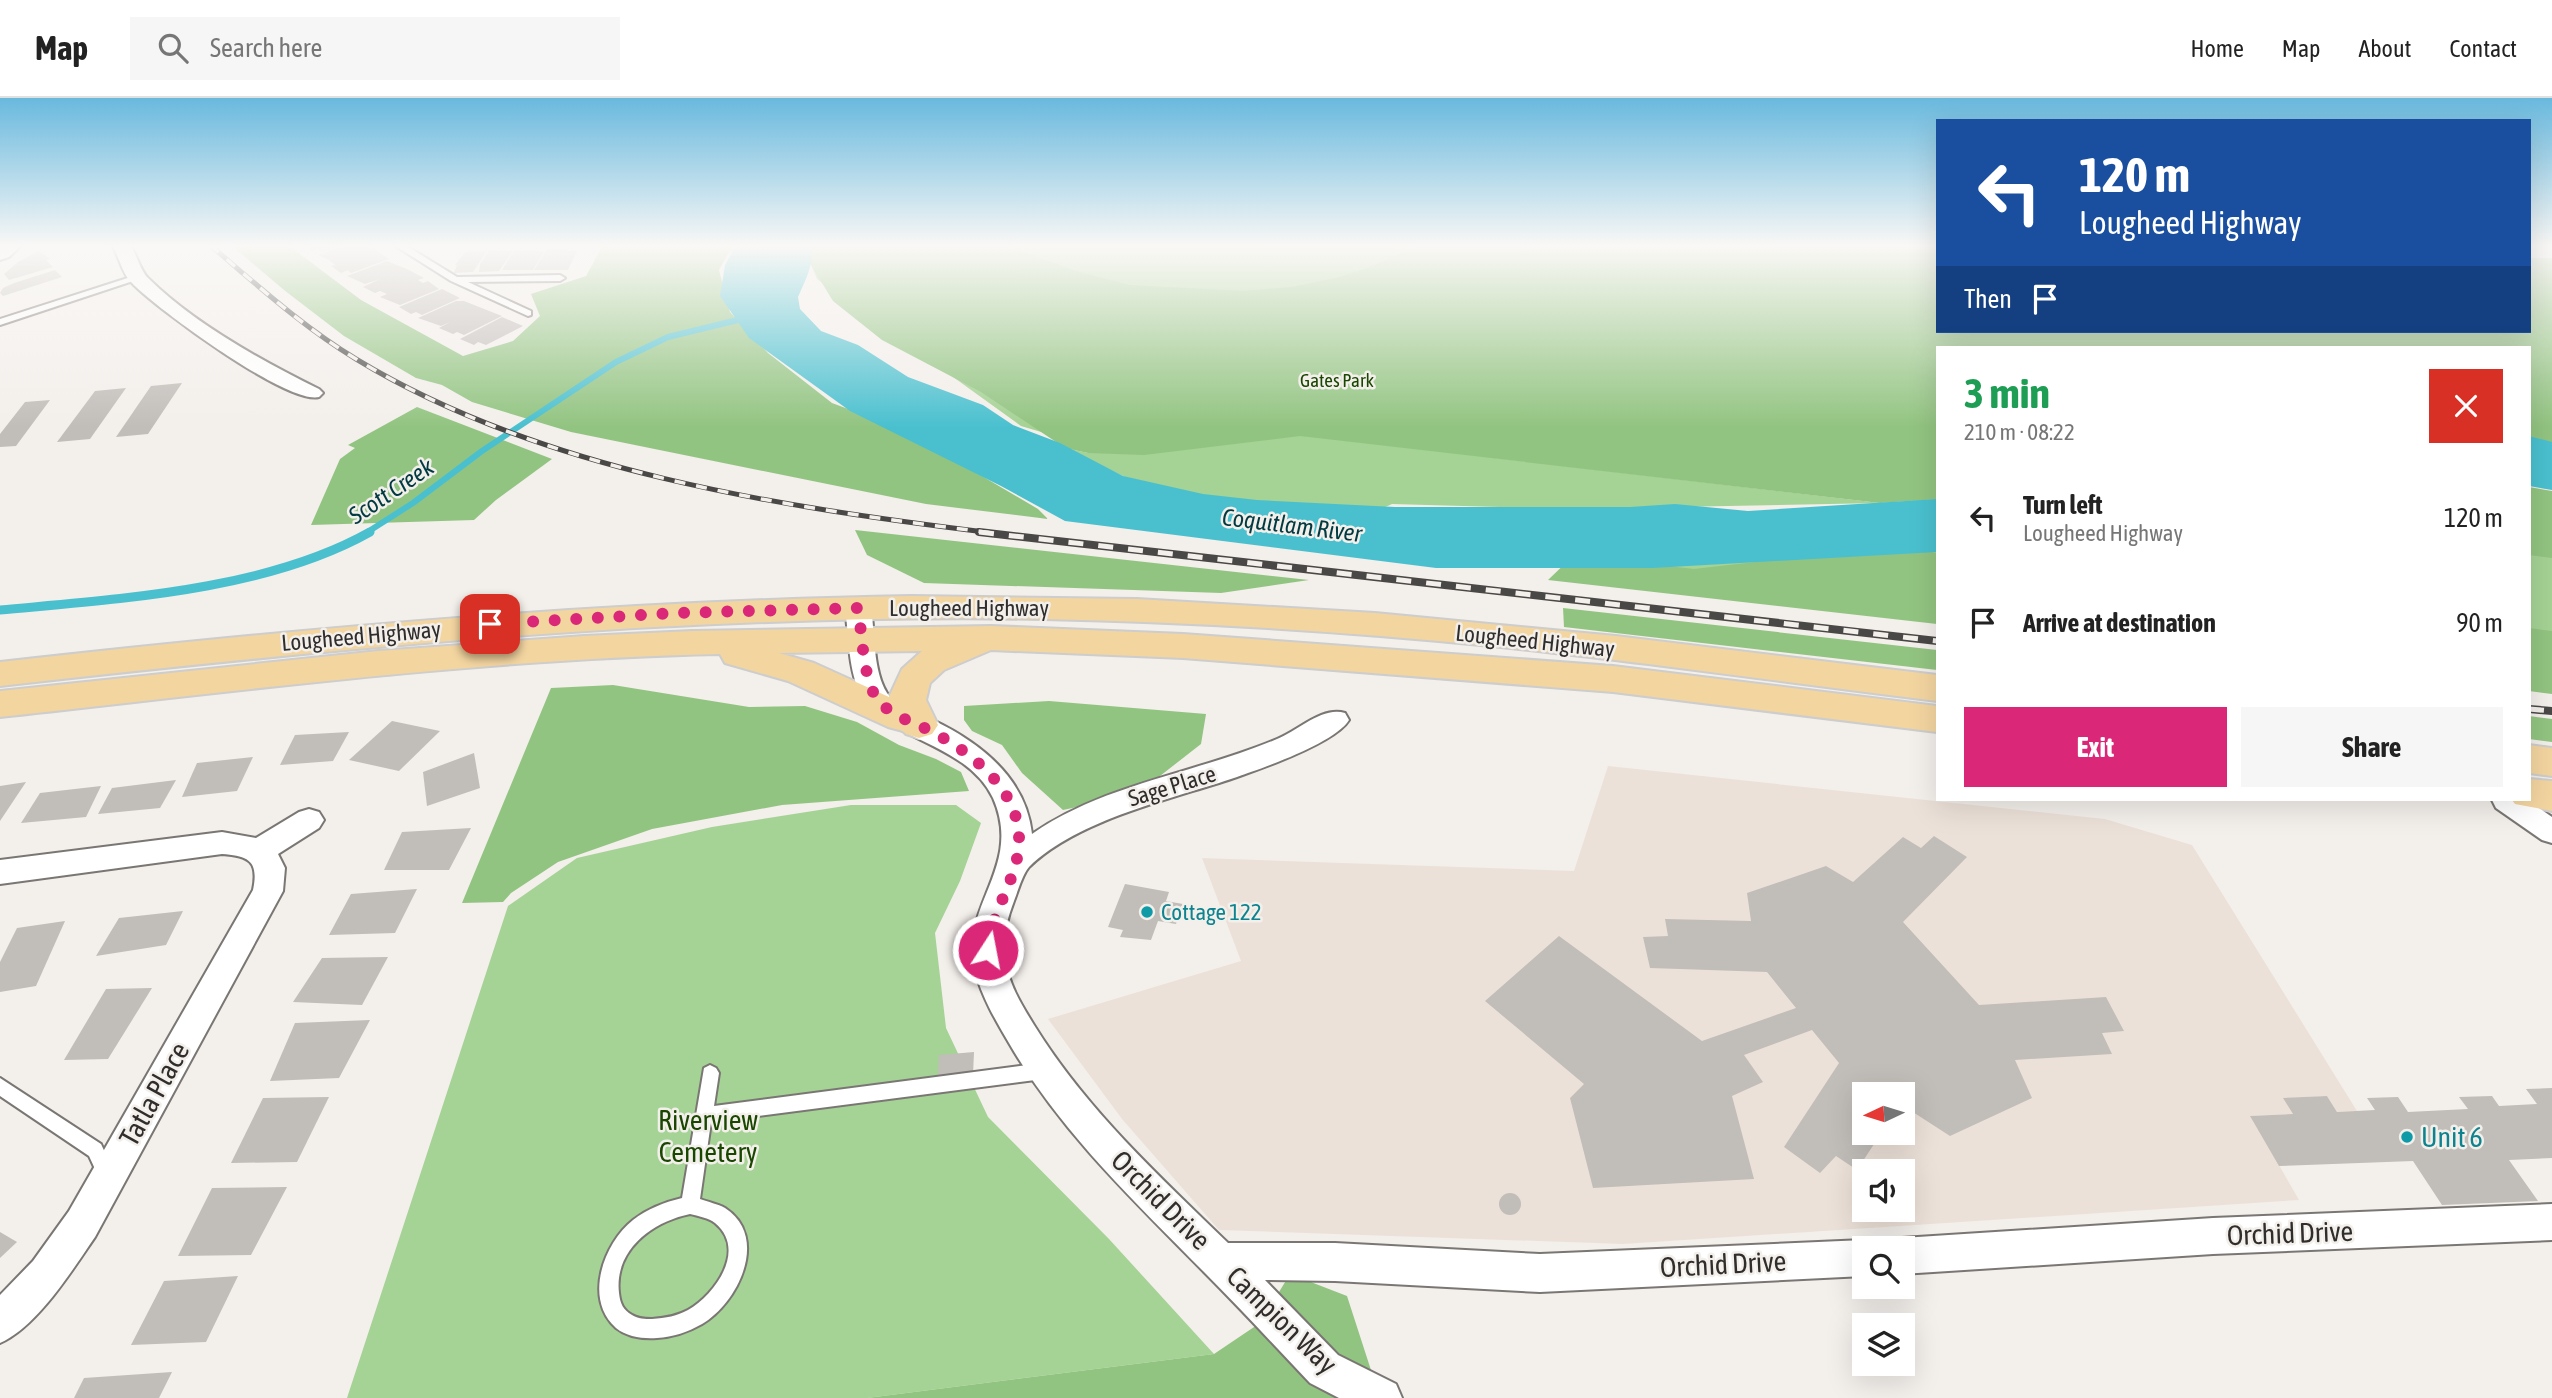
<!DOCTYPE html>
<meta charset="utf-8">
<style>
:root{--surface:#fff;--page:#f6f6f6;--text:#222;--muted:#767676;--line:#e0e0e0;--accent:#db2777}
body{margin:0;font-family:"Asap Condensed",sans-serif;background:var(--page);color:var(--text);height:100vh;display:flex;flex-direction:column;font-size:26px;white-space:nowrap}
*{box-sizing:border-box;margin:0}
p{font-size:23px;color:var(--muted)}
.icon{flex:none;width:38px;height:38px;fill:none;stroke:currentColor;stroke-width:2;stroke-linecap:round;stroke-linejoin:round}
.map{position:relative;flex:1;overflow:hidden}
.side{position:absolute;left:1936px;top:248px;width:595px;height:455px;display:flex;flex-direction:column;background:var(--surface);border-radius:0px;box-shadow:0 7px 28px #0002}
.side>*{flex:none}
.guide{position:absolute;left:1936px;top:21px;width:595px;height:214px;border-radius:0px;box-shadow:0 7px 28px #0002;background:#1a4fa0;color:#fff;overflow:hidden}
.needle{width:46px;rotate:266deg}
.fabs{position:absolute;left:1852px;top:984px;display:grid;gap:14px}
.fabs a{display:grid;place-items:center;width:63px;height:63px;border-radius:0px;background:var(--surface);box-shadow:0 7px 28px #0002;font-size:35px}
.pin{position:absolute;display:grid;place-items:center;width:60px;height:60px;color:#fff;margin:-30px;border-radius:14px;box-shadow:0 4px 10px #0006}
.me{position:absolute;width:77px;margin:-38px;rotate:11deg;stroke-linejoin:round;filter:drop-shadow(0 0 5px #0008)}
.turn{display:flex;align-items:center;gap:24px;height:147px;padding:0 28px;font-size:32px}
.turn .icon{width:91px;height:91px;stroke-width:2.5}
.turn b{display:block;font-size:49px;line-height:60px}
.then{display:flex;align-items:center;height:66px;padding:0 28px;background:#0003;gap:14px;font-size:26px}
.round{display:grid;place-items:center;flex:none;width:74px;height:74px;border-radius:0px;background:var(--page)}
.summary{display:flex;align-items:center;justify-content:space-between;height:119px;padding:0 28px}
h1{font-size:42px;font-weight:700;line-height:52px;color:#1e9e55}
.action{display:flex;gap:14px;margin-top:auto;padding:14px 28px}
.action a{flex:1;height:80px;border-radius:0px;background:var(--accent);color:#fff;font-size:28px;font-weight:700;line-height:80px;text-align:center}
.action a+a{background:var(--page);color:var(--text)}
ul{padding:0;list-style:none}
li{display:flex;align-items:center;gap:21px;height:105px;padding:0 28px}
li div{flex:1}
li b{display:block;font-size:26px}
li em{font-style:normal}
header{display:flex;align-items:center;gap:42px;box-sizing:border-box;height:98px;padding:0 35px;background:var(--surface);border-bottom:2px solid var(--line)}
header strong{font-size:33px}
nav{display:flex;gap:38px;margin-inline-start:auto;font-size:24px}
.search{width:490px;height:63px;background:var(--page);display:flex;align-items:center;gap:18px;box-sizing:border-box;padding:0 24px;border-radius:0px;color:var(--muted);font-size:26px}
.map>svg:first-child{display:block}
</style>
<header>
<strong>Map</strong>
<div class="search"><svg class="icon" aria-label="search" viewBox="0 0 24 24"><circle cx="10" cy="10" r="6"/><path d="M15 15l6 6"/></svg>Search here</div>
<nav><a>Home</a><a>Map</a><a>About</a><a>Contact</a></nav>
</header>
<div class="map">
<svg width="2552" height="1300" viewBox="0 0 2552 1300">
<rect width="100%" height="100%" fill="#f3efeb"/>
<path fill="#ece1d8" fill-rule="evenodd" d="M1608,668L2105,721L2192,747L2357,1013L2337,1014L2327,998L2284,1000L2293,1016L2251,1018L2299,1102L1623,1146L1219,1132L1122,1021L1048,921L1241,863L1202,760L1574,773ZM1864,996H1902V1034H1864ZM1864,1073H1902V1111H1864Z"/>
<g fill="#a5d295">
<polygon points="803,147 1902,147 1914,191 1594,249 1585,287 1590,318 1496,360 1880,405 1570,411 1392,406 1350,425 1461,431 1579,431 1607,430 1683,417 1840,413 1880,409 1937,397 1937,501 1312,432 1347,425 1287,407 1179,396 1125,379 1065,350 1088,355 1112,355 1021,328 817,181"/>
<polygon points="2529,413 2552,418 2552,569 2529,566"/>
<polygon points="851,707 956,707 981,725 960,783 935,835 946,930 988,1019 1109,1141 1214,1256 867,1300 347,1300 508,808 577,760 712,729"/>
</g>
<g fill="#92c481">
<polygon points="231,147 288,147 361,202 463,258 513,243 540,218 531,196 586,178 603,147 733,147 719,172 730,214 768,255 832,305 902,331 1038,411 1048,421 926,406 571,334 472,304 442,287 416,280 344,238 284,192"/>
<polygon points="810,147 1005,147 1076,173 1130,187 1243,193 1291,189 1336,180 1367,170 1421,147 1937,147 1937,233 2529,233 2529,160 2552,160 2552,346 2529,339 2529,250 1937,250 1937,401 1880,405 1300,338 1144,357 1088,355 1065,350 981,294 882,242 833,203 809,164"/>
<polygon points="417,309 552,361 496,402 474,422 311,427 340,361 355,350 348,347"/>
<polygon points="2529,389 2552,393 2552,460 2529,457"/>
<polygon points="855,432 1309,482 1221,495 924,485 867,457"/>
<polygon points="1925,453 1937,455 1937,526 1548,482 1574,457 1694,471 1772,462"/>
<polygon points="1563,510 1937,552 1937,572 1564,529"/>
<polygon points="2529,530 2552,533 2552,596 2529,593"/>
<polygon points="613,587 749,609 805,608 857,624 899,647 936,661 961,674 969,693 782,707 652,731 558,764 511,795 503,804 462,805 551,590"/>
<polygon points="1049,603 1206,616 1201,646 1151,685 1091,706 1063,712 1022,675 1002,647 972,633 964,622 964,608"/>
<polygon points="2529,618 2552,621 2552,644 2529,641"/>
<polygon points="1290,1176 1347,1198 1380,1300 867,1300 1214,1256 1260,1225"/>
</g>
<g fill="#4ac0cf">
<path d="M736,147H811C814,168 806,180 798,199L800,211L821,233L858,247L908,279L983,307L1013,327L1060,345L1123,378L1203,396L1257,402L1395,409H1630L1675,406L1748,413L1937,401V454L1653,470H1436L1065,423L1001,388L850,313L749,240L720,198L725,167Z"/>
<polygon points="2529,338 2552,344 2552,392 2529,388"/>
</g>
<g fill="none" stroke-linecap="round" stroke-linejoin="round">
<polyline stroke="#4ac0cf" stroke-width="6" points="366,435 413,405 482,353 616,264 668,239 746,220"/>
<path stroke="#4ac0cf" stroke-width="9" d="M0,512C117,501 265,493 370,434"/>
</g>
<g fill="#c1bdb9">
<polygon points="304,147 342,147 322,154 318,151 312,153"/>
<polygon points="347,147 368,147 389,161 351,175 348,172 341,175 331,168 335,167 329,162 318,157"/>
<polygon points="547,151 569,151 567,153 577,153 568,172 534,172"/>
<polygon points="533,152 544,154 533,172 502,172 514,153"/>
<polygon points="39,153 50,161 46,162 53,169 9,182 4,176 18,164"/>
<polygon points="487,153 473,174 454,175 457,167 455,167 465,154"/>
<polygon points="489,153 513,153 499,173 479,174 480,166"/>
<polygon points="387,163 407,171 424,180 418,182 423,185 428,183 439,191 400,207 380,199 387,196 380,193 375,195 363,189 380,181 365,186 347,178"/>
<polygon points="55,172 62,179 3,198 0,195 3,190 14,185"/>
<polygon points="442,191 460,200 422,217 416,214 411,216 399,209"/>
<polygon points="456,203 464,203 502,218 464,237 457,234 453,236 439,230 450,224 441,228 418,220"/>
<polygon points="502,219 523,228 486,247 478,244 474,247 460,241"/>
<polygon points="182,285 148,336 116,339 151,288"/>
<polygon points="126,290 90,341 57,344 95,293"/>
<polygon points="50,302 16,348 0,349 0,336 25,304"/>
<polygon points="392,623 440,633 399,673 349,662"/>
<polygon points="349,634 333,663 280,667 295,637"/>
<polygon points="474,655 480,690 427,708 423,674"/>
<polygon points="253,659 237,693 182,699 197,665"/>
<polygon points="176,682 160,710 98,716 112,690"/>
<polygon points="26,684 0,723 0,688"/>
<polygon points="101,688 86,719 21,725 40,695"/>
<polygon points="471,730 449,772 384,772 402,734"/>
<polygon points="1934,738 1967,759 1903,824 1979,907 2106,899 2124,933 2102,935 2112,956 2015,962 2032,1000 1950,1038 1902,1007 1902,996 1864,996 1864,1034 1882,1034 1857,1072 1836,1058 1820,1075 1784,1049 1839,965 1812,932 1744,957 1763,984 1732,998 1754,1081 1593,1090 1570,1000 1584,986 1485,903 1559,838 1702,943 1796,910 1767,874 1650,870 1643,839 1668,838 1665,821 1751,823 1747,795 1826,768 1853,784 1903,739 1921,750"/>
<polygon points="1125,786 1169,794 1166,803 1183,806 1176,826 1158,823 1151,842 1120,839 1123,832 1108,829"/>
<polygon points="417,791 395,835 329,837 351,796"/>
<polygon points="183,813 166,847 96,858 119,820"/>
<polygon points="65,823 36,888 0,894 0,864 17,830"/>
<polygon points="388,859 362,907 293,904 322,860"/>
<polygon points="152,890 108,961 64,962 106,891"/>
<polygon points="370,922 339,980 270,983 295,925"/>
<polygon points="974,954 973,977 938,980 939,957"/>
<polygon points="2552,990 2552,1060 2509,1062 2538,1103 2442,1107 2413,1063 2279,1068 2250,1018 2293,1016 2283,1000 2327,998 2337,1014 2375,1012 2367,1000 2398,999 2408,1014 2468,1011 2459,999 2492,998 2499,1008 2537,1006 2526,991"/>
<polygon points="329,999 297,1064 231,1065 263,1000"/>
<polygon points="287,1089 251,1157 178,1158 212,1090"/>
<circle cx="1510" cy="1106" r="11"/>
<polygon points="0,1134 17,1144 0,1160"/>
<polygon points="238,1178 206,1244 131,1247 164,1183"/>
<polygon points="172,1274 159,1300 74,1300 84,1280"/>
</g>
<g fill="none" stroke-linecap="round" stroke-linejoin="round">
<defs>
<g id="lane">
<polygon points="394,147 405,147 457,179 560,177 565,180 560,183 468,184 531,213 531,217 528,218 451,183"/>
<polygon points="134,178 142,180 0,227 0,221"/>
<path d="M1043,965L1049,968L1052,973L1049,978L1043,981L711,1024L700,1101C708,1104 718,1106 725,1110C770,1139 738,1205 702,1226C688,1234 673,1239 657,1240C643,1241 627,1239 616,1230C583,1201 604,1145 633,1122C647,1111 665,1104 682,1100L704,970L710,967L716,970L719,975L714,1008ZM690,1116C698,1118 709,1120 715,1125C747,1151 716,1196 688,1212C677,1218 666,1220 652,1221C645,1221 638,1221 632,1217C623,1212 620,1205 619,1195C614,1152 652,1124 690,1116Z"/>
<polygon points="0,980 101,1046 116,1078 113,1084 107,1086 101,1084 89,1058 0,998"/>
</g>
<g id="street">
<path d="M112,147H130C137,157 140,172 148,180C193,225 262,263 319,291L323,295L319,299C288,307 157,211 132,185C122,176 119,158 112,147Z"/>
<path d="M858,502L867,504L871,510C875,536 873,573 887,595C897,610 918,615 933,622C981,645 1026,681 1032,736C1103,686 1197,675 1277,641C1298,633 1322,608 1345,615L1349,622C1335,645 1263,670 1237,679C1173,701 1078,721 1029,769C1022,777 1018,793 1014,803C1007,821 1002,840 1005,860C1008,885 1021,906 1034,927C1086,1011 1158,1077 1228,1145H1335L1540,1156L1864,1142L1879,1150H1864V1178L1540,1194L1335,1183L1265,1182L1338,1257L1396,1286L1402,1300H1339L1310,1285C1275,1248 1240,1210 1204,1174C1133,1102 1060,1033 1009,945C996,923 982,899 975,873C958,808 1024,770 993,700C966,643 881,642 859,593C848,568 849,537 845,510L849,504Z"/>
<polygon points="2492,702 2527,702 2552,719 2552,745 2542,742 2496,710"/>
<path d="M309,711L319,714L324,722L319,730L278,756L285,770L283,793L95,1139C73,1171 37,1229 0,1245V1197L33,1163L69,1113L253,792C259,763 249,758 222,756L0,786V762L222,734L256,740L299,714Z"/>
<polygon points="2552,1106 2552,1142 2213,1156 1902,1176 1902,1150 1887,1150 1889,1145 1902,1140 2213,1120"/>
</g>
<polygon id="secondary" points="0,147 22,147 9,159 0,162"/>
<g id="primary">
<path d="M911,498L1137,501L1375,515L1616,538L1937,577V603C1788,585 1640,563 1491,548C1342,533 1192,524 1043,521C693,515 346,549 0,588V564C303,530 606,503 911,498Z"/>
<path d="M991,528L1183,536L1613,568L1937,608V634L1613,594L1183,560L991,552L944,572L930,585L926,602L938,627L932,636L919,640L906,636L903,633L888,629L788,583L725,565L720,556C479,561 239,593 0,619V593L378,553L584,538L692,533ZM922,553L902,571L889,599L814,565L779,555Z"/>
<polygon points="2529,647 2552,650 2552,678 2529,675"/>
<polygon points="2529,681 2552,683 2552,713 2515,706 2512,702 2529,702"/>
</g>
</defs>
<use href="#lane" stroke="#7a7673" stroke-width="4"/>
<use href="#street" stroke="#7a7673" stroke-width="4"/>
<use href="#secondary" stroke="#7a7673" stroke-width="4"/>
<use href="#primary" stroke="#cdcdcd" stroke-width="4"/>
<use href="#lane" fill="#fff" fill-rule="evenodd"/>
<use href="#street" fill="#fff" fill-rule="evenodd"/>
<use href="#secondary" fill="#fff" fill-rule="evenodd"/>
<use href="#primary" fill="#f3d5a0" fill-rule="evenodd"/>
<defs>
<path id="rail-far1" d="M210,147C257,187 303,229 356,261C542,374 781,409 993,435"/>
<g id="rail">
<polyline points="979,434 1937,543"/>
<polyline points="2529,611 2552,613"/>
</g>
</defs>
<use href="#rail-far1" stroke="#4a4846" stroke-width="5"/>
<use href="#rail" stroke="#4a4846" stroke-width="8"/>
<use href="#rail-far1" stroke="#f3efeb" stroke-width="3.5" stroke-dasharray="11" stroke-linecap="butt"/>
<use href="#rail" stroke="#f3efeb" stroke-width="5" stroke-dasharray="15" stroke-linecap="butt"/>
</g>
<linearGradient id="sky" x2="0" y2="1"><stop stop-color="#69b9de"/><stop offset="0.45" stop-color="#faf8f6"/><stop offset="1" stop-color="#faf8f6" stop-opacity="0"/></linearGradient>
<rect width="2552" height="329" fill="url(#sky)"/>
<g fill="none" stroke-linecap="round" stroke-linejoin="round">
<path stroke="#db2777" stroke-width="12" stroke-dasharray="0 21.6" d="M490,526L677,515L858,510C862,534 863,580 876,599C887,615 903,620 920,628C964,648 1021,689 1019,744C1018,782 990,814 988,852"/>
</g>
<g fill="#0f9aa8" stroke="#f3efeb" stroke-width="2.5">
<circle cx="1147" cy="814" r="7"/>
<circle cx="2407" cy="1039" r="7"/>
</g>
<g text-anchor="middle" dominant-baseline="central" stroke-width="5" stroke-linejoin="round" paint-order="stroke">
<g font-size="19" fill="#194700" stroke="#f3efeb">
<text x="1337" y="282">Gates Park</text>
</g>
<g font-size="23" fill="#302e2d" stroke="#f3efeb">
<text x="969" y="510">Lougheed Highway</text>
<text transform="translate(361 538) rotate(-5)">Lougheed Highway</text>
<text transform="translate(1535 543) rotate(6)">Lougheed Highway</text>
<text transform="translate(1172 688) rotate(-17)">Sage Place</text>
</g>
<g font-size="23" fill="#0d838f" stroke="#f3efeb" text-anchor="start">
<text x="1161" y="814">Cottage 122</text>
</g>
<g font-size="24" font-style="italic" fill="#013a41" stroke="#f3efeb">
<text transform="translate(391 393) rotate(-34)">Scott Creek</text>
<text transform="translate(1292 427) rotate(7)">Coquitlam River</text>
</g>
<g font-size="28" fill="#302e2d" stroke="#f3efeb">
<text transform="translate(154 996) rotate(-61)">Tatla Place</text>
<text transform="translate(1161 1102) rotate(45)">Orchid Drive</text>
<text transform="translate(2290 1135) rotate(-2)">Orchid Drive</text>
<text transform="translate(1723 1166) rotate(-3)">Orchid Drive</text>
<text transform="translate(1282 1222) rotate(44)">Campion Way</text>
</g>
<g font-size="28" fill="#194700" stroke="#f3efeb">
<text x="708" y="1022">Riverview<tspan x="708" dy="32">Cemetery</tspan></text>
</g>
<g font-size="28" fill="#0d838f" stroke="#f3efeb" text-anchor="start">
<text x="2421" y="1039">Unit 6</text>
</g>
</g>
</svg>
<div class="fabs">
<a><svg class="needle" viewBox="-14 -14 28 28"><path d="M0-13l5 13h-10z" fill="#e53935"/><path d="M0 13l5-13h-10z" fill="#767676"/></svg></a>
<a><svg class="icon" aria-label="sound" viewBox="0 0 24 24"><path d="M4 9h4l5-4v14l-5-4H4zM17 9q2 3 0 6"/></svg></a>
<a><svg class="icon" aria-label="search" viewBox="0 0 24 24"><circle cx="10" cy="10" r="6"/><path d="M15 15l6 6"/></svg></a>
<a><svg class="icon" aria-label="layers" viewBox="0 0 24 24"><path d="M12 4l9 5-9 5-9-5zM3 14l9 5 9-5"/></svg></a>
</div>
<div class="pin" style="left:490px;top:526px;background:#d93025"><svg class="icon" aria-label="arrive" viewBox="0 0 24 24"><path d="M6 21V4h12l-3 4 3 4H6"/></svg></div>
<svg class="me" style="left:988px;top:852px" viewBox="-20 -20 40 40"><circle r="17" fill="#db2777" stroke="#fff" stroke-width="3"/><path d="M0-11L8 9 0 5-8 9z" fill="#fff"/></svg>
<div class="guide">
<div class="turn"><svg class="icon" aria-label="left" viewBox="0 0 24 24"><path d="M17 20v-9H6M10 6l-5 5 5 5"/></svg><div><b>120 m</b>Lougheed Highway</div></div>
<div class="then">Then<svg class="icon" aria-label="arrive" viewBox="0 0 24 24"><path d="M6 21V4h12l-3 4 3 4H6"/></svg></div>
</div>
<section class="side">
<div class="summary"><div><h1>3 min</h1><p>210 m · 08:22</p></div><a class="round" style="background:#d93025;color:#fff"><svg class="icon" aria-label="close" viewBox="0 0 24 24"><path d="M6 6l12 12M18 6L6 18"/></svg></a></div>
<ul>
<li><svg class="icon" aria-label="left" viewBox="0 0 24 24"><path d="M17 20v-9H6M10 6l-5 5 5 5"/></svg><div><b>Turn left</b><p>Lougheed Highway</p></div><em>120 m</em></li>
<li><svg class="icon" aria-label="arrive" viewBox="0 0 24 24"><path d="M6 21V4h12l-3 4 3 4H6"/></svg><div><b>Arrive at destination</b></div><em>90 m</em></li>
</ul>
<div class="action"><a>Exit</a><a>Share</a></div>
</section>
</div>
